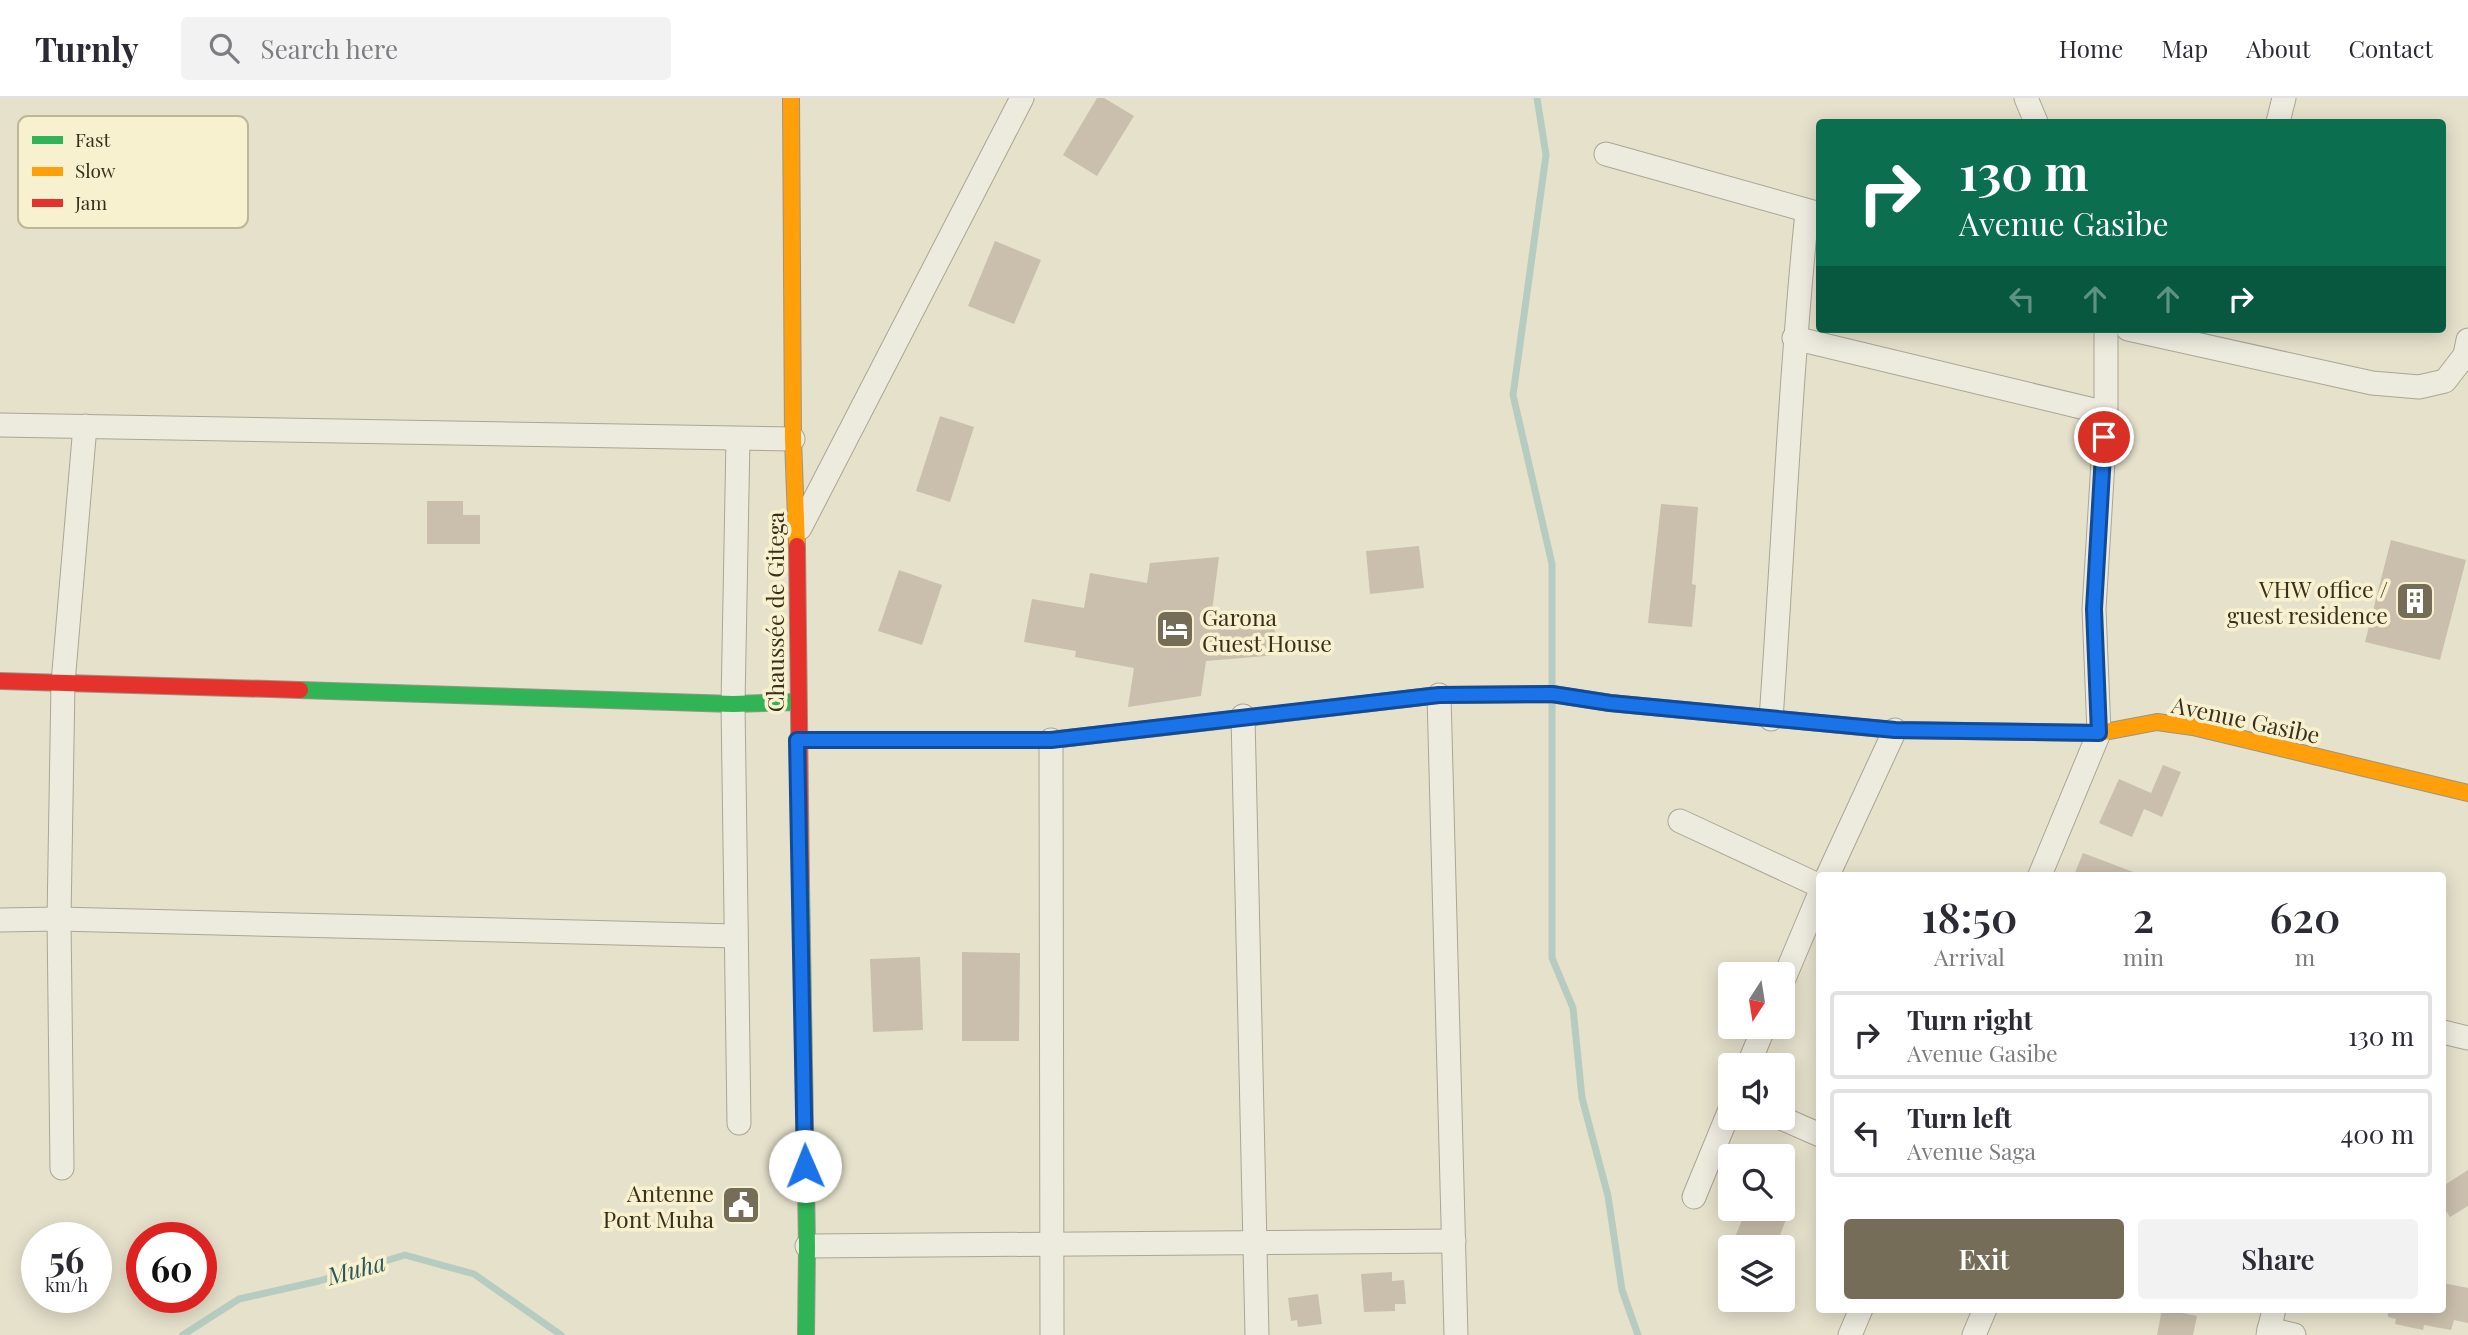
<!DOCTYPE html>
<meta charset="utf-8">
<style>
:root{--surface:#fff;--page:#f2f2f3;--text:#2b2b33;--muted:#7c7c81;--line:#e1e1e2;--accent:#766d59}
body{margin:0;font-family:"Playfair Display",serif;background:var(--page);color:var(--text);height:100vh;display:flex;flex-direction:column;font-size:26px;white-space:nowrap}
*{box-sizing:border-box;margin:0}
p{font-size:23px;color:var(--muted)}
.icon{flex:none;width:38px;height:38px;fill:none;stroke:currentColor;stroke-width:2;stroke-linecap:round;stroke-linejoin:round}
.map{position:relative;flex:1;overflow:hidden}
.drawer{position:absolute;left:1816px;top:774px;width:630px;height:441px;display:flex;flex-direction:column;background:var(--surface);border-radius:7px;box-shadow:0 4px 18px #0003}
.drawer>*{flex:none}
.guide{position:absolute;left:1816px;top:21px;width:630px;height:214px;border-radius:7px;box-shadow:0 4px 18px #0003;background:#0b6e4f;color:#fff;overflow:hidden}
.needle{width:46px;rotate:192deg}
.fabs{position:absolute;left:1718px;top:864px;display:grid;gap:14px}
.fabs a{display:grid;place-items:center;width:77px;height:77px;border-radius:7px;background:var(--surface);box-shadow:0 4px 18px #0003;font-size:35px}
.speed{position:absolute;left:21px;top:1124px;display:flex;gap:14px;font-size:35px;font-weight:700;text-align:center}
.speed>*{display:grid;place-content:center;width:91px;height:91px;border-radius:50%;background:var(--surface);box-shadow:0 4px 18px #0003;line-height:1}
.speed small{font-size:18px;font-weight:400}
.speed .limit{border:10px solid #d22;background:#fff;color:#111}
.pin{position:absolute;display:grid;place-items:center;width:60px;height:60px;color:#fff;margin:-30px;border:4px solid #fff;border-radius:50%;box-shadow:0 2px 7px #0007}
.me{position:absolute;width:77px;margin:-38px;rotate:359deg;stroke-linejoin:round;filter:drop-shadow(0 0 5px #0008)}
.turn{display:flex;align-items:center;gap:24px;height:147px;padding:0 28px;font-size:32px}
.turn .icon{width:91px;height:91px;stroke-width:2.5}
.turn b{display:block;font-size:49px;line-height:60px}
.lanes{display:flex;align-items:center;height:66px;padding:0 28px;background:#0003;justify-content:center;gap:35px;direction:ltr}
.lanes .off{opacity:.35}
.eta{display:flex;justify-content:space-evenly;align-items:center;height:119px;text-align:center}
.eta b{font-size:42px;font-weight:600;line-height:49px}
.primary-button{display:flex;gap:14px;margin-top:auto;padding:14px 28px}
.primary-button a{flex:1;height:80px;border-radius:7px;background:var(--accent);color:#fff;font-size:28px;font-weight:600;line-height:80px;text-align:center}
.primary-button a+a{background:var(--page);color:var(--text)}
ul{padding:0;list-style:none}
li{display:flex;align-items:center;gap:21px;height:88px;margin:0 14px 10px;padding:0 14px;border:4px solid var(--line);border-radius:7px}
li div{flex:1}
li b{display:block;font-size:26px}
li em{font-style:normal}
header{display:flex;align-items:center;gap:42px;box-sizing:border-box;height:98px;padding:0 35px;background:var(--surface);border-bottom:2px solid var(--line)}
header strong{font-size:33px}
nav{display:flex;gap:38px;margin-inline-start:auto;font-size:24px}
.search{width:490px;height:63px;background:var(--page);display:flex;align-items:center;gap:18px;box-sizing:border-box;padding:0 24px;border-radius:7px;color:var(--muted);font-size:26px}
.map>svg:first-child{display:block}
</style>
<header>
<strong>Turnly</strong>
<div class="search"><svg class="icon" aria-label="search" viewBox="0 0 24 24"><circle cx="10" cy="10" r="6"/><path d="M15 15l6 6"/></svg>Search here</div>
<nav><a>Home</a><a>Map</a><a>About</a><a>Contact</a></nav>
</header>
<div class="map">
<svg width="2468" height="1237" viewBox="0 0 2468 1237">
<rect width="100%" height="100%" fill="#e6e1cb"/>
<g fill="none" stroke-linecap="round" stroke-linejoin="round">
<g stroke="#b7ccc1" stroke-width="7">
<polyline points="1537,0 1546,57 1513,297 1552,466 1552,587"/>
<polyline points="1552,606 1552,860 1573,910 1582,1000 1608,1098 1622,1192 1638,1237"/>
<polyline points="183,1237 239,1201 319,1183 405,1157 474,1176 561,1237"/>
</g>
</g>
<g fill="#cabfac">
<polygon points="1097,0 1104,0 1134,18 1097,78 1063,57"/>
<polygon points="995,143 1041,162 1014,226 968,208"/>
<polygon points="940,318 974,329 950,404 916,393"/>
<polygon points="427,403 463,403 463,417 480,417 480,446 427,446"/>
<polygon points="1661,406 1698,409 1692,486 1696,487 1692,529 1648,525"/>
<polygon points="2391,442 2466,462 2440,562 2365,544"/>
<polygon points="1419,448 1424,490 1370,496 1366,453"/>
<polygon points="1219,459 1210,528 1274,523 1277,557 1206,563 1201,598 1128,609 1134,570 1075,559 1076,553 1024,544 1032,501 1084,510 1090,475 1147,485 1150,465"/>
<polygon points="899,472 942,487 922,547 878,533"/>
<polygon points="2163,667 2181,674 2162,719 2144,711 2132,739 2099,725 2119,681 2151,695"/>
<polygon points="2083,755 2136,775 2135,777 2074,777"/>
<polygon points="962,854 1020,855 1019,943 962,943"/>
<polygon points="920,859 923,932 873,934 870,861"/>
<polygon points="2468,1072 2468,1108 2450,1119 2443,1108 2443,1088"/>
<polygon points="753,1090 756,1119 727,1122 724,1092"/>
<polygon points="1747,1111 1790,1111 1775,1150 1730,1150"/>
<polygon points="1392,1174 1392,1183 1404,1182 1406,1206 1395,1206 1395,1213 1364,1214 1361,1176"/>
<polygon points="2443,1185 2468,1190 2468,1225 2454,1222 2451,1232 2424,1227 2423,1232 2395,1226 2396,1221 2388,1219 2388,1211 2443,1211"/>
<polygon points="1318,1196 1322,1226 1298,1229 1297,1222 1291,1223 1288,1200"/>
<polygon points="2162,1211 2197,1218 2193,1237 2157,1237"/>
</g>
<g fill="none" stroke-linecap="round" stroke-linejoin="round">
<defs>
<g id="street">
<polyline points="2026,0 2036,24"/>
<polyline points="2278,24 2284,0"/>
<polyline points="1606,56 1820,116"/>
<polyline points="2128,231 2372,285 2419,289 2445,283 2465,257 2468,242"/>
<polyline points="1794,240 2106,315"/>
<polyline points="0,327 793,341"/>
<polyline points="738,341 733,606 739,1025"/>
<polyline points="800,430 1022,0"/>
<polyline points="1439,597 1456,1237"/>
<polyline points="1243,618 1257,1237"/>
<path d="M1771,621C1783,452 1790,282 1807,114"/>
<polyline points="1051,642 1052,1237"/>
<polyline points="1680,723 1820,788"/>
<polyline points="1828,777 1895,632"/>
<polyline points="2040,777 2099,635 2094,511 2106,315 2106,231"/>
<polyline points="0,822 59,821 735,838"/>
<polyline points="1783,883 1820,795"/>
<polyline points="2443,934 2468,940"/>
<polyline points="1748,968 1764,929"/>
<polyline points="1781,1020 1820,1037"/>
<polyline points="62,1070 59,821 63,585 85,328"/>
<polyline points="1694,1099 1731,1009"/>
<polyline points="807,1148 1454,1143"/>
<polyline points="2269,1231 2294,1237"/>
<polyline points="1850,1237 1861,1211"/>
<polyline points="1974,1237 1985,1211"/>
<polyline points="2268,1237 2274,1211"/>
</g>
<g id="fast">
<polyline points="300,592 733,606 797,604"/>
<polyline points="1253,619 1439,597 1552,596 1610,605 1893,632"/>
<polyline points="801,787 807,1148 806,1237"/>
</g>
<g id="slow">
<polyline points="791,0 793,341 797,448"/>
<polyline points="1893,632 2099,635 2157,624 2193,629 2468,695"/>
<polyline points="798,642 1051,642 1253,619"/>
</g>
<g id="jam">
<polyline points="797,448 801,787"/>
<polyline points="0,583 300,592"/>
</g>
</defs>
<use href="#street" stroke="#aba595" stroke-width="25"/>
<use href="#fast" stroke="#9a9485" stroke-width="18"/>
<use href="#slow" stroke="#9a9485" stroke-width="18"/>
<use href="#jam" stroke="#9a9485" stroke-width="18"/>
<use href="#street" stroke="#edeade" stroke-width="23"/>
<use href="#fast" stroke="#30b455" stroke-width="16"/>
<use href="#slow" stroke="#ff9f0a" stroke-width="16"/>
<use href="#jam" stroke="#e5322d" stroke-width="16"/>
</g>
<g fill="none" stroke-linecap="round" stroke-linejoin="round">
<defs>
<polyline id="route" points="805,1068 797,642 1051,642 1439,597 1552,596 1610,605 1895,632 2099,635 2094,511 2104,339"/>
</defs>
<use href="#route" stroke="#114b97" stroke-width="18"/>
<use href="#route" stroke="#1a73e8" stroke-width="12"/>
</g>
<defs>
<symbol id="building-square" viewBox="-11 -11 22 22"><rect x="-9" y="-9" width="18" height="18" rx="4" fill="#766d59" stroke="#f8f1d0"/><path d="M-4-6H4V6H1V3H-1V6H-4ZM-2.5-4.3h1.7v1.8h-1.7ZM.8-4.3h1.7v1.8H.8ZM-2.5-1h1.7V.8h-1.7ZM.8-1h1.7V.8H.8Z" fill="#fff"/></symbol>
<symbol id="hotel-square" viewBox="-11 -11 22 22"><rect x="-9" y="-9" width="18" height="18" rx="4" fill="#766d59" stroke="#f8f1d0"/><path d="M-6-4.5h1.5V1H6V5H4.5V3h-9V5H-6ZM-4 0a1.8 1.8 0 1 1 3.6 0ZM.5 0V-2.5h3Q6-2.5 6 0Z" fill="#fff"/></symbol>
<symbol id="civic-square" viewBox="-11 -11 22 22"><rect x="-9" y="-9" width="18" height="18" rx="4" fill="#766d59" stroke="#f8f1d0"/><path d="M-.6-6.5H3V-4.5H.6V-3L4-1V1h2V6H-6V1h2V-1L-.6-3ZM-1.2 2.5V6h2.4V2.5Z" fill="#fff"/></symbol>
</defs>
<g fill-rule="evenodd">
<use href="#building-square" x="2393" y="481" width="44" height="44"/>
<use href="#hotel-square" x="1153" y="509" width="44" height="44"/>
<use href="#civic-square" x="719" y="1085" width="44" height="44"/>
</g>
<g text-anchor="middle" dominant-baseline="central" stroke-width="7" stroke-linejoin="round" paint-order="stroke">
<g font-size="23" fill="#3a2e1c" stroke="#f8f1d0" text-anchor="end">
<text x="2388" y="490">VHW office /<tspan x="2388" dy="26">guest residence</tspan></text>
<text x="1202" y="518" text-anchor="start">Garona<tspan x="1202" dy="26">Guest House</tspan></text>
<text x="714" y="1094">Antenne<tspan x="714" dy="26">Pont Muha</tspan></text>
</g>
<g font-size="23" fill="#3a2e1c" stroke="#f8f1d0">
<text transform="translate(774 514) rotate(-90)">Chaussée de Gitega</text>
<text transform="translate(2246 621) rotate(12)">Avenue Gasibe</text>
</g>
<g font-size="24" font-style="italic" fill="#2a585b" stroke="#f8f1d0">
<text transform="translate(356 1170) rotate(-15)">Muha</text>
</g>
</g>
<rect x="18" y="18" width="230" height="112" rx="10" fill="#f8f1d0" stroke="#bfb69a" stroke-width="2"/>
<rect x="32" y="38" width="31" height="8" fill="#30b455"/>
<rect x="32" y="69" width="31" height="9" fill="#ff9f0a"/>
<rect x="32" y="101" width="31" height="8" fill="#e5322d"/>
<g font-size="19" fill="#3a2e1c">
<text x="75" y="49">Fast</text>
<text x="75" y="80">Slow</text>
<text x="75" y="112">Jam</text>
</g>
</svg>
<div class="fabs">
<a><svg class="needle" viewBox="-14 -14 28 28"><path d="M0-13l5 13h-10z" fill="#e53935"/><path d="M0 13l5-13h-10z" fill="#7c7c81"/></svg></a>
<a><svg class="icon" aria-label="sound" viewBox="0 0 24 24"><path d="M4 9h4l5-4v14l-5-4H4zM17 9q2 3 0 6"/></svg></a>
<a><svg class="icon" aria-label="search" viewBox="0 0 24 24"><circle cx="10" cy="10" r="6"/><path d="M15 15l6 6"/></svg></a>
<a><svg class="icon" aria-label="layers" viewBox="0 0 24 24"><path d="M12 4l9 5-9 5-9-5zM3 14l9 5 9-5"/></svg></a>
</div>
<div class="speed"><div>56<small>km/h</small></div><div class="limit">60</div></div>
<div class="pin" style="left:2104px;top:339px;background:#d93025"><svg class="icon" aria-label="arrive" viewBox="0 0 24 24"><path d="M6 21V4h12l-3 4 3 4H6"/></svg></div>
<svg class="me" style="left:805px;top:1068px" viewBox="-20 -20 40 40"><circle r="19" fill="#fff"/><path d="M0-13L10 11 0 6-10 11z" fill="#1a73e8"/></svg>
<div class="guide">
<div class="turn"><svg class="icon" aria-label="right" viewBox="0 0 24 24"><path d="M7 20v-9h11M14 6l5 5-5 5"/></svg><div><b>130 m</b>Avenue Gasibe</div></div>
<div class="lanes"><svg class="icon off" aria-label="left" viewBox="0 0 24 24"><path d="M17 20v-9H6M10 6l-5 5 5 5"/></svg><svg class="icon off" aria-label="ahead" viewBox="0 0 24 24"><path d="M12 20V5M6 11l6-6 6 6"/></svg><svg class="icon off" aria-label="ahead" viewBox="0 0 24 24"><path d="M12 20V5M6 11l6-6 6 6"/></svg><svg class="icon" aria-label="right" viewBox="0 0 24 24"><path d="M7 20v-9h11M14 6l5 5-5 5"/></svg></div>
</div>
<section class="drawer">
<div class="eta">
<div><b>18:50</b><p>Arrival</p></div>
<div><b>2</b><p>min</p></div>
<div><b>620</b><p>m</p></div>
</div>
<ul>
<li><svg class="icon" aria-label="right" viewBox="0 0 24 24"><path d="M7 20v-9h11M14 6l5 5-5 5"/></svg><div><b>Turn right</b><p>Avenue Gasibe</p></div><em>130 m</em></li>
<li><svg class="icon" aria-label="left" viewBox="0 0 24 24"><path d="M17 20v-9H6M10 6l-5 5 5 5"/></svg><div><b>Turn left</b><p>Avenue Saga</p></div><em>400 m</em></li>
</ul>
<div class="primary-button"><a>Exit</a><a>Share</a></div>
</section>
</div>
